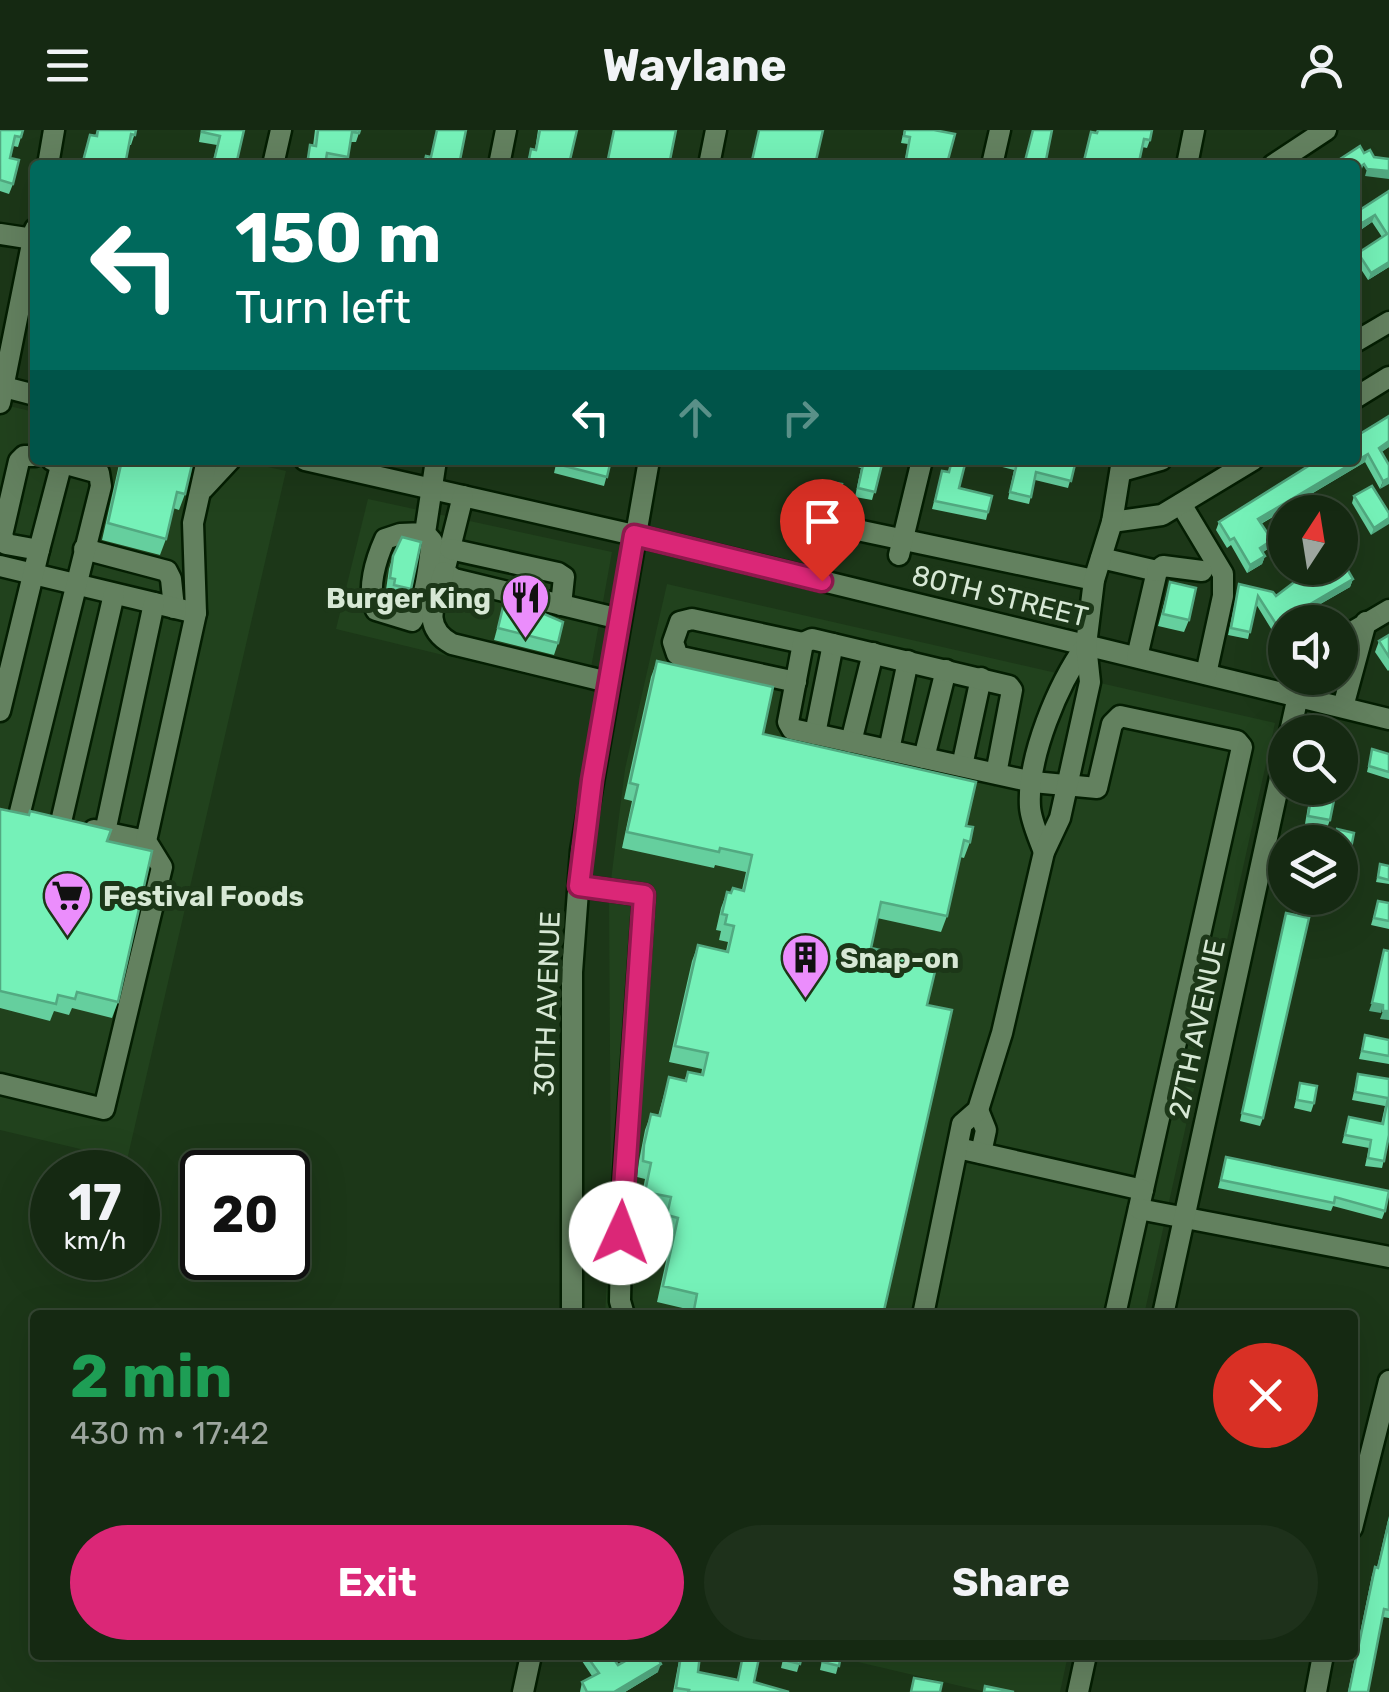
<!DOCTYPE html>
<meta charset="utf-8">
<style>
:root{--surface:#152912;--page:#1e311b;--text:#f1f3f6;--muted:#9da69f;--line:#344532;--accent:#db2777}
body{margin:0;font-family:Rubik,sans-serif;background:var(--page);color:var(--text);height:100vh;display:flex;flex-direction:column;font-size:38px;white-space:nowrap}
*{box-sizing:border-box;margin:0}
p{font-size:32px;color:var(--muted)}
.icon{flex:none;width:55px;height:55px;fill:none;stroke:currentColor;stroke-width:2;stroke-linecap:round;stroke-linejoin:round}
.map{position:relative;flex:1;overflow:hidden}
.side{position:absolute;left:30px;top:1180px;width:1328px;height:350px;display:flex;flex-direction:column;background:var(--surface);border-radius:10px;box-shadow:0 10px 40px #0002,0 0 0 2px var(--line)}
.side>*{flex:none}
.guide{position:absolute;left:30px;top:30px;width:1330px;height:305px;border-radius:10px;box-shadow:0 10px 40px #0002,0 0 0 2px var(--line);background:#00695c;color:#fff;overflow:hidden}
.needle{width:65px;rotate:12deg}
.fabs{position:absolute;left:1268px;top:365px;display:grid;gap:20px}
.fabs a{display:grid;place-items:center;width:90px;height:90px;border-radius:50%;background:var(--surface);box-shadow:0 10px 40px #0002,0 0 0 2px var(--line);font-size:50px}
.speed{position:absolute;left:30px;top:1020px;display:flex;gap:20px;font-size:50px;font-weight:700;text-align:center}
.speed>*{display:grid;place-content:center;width:130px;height:130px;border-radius:50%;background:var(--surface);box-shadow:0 10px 40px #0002,0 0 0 2px var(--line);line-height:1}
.speed small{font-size:25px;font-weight:400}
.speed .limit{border:5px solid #111;border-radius:15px;background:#fff;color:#111}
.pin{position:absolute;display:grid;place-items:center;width:85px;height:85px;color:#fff;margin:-102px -42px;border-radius:50% 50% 50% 0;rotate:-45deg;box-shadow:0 0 10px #0007}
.pin .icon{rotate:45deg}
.me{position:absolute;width:110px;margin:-55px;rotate:2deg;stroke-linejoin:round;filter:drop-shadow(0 0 8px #0008)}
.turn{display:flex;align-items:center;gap:35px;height:210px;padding:0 40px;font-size:45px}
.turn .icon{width:130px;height:130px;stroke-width:2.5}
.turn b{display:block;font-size:70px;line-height:85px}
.lanes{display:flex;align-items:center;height:95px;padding:0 40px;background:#0003;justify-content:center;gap:50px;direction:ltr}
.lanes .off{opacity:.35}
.round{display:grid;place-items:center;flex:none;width:105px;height:105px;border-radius:52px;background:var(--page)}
.summary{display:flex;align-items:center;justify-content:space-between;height:170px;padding:0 40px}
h1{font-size:60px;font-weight:700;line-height:75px;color:#1e9e55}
.cta{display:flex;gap:20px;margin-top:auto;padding:20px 40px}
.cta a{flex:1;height:115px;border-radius:60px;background:var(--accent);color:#fff;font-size:40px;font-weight:700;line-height:115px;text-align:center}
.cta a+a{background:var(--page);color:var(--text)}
header{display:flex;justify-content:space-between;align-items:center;height:130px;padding:0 40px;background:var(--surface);font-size:45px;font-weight:700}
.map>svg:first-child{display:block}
</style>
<header><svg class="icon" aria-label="menu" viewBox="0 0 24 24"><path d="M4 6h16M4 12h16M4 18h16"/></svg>Waylane<svg class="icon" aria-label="person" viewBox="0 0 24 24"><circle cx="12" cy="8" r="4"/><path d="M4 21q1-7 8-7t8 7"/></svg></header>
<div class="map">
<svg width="1389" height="1562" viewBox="0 0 1389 1562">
<rect width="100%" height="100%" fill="#1c3718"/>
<g fill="#21421d">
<polygon points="0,274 35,282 35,330 238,330 286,341 127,1030 0,1000"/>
<polygon points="368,369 612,422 587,560 336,499"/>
<polygon points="667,454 1275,593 1144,1185 605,1185 611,1082 609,766 625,639"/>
<polygon points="828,1525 1068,1525 1060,1562 986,1562"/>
</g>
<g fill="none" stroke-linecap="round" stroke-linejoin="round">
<defs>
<g id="minor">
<polyline points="48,35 54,0"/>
<polyline points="273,35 281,0"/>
<polyline points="499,35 506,0"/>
<polyline points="709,35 716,0"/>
<polyline points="992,35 1000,0"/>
<polyline points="1187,35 1194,0"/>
<polyline points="1273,35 1326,0"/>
<polyline points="0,104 33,109"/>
<polyline points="1355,212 1389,192"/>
<polyline points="0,256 35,265"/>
<polyline points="1355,268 1389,247"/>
<polyline points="0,273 35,99"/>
<polyline points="305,330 634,405 1389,589"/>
<polyline points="1122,341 1161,330"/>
<polyline points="203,359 230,330"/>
<polyline points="463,366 444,442 454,449 620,489"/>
<polyline points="1181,374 1223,444 1223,466 1206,544"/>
<polyline points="1112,392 1162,385 1253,330"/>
<polyline points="829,394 1094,450"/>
<path d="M425,403L432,411C428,437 427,468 412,491L376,480C366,460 376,429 385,409L400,404L425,403L436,330"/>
<polyline points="84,419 167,441 171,449 174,478"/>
<polyline points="450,419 558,443 564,447 561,475"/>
<polyline points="39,420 62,332"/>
<polyline points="899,425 922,330"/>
<polyline points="1101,428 1157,441 1137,527"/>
<polyline points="0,436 196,483"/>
<polyline points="1157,441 1163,436 1202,441"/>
<path d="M444,442C436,470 419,496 452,514L608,552"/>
<polyline points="1340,509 1389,480"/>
<polyline points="796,552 681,527 677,524 673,512 680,492 692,489 803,513"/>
<polyline points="1343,577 1366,492"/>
<polyline points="0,581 39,420 6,414 2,405 19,331 24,326 35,326"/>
<polyline points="1290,602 1298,566"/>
<polyline points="815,604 833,514"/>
<polyline points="851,612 873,523"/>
<polyline points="889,620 908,531"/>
<polyline points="924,628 946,540"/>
<polyline points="962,636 981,548"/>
<polyline points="996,644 1012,560 1009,556 812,509 803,513 788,592 792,599 1033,652 1097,658 1112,594 1120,586 1237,611 1242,617 1115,1185"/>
<polyline points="20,682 101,356 99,343 52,330"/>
<polyline points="61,692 114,464"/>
<polyline points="94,700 146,711"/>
<polyline points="105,702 154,473"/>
<path d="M1044,722C1039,708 1031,691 1030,677C1027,627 1058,554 1086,515"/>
<polyline points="579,756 644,765 622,1069 620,1171 624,1185"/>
<polyline points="0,954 104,979 162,737 146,711 196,483 193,393 207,330"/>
<polyline points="978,980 986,1000 981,1023"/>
<polyline points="958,1018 1143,1060"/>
<polyline points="1139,1079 1389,1127"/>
<polyline points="572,1185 572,842 581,721 649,330"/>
<polyline points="923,1185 962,994 978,980 1002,903 1044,722 1060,688 1090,552 1086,515 1094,450 1112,392 1122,330"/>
<polyline points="1163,1185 1285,625"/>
<polyline points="1352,1398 1389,1251"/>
<polyline points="523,1562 531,1525"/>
<polyline points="1078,1562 1086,1525"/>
<polyline points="1316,1562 1323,1525"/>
</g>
</defs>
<use href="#minor" stroke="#041e02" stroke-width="25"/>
<use href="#minor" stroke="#63815f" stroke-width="20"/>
</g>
<g fill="#65cf9e">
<polygon points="0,0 21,7 18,17 13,16 10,28 13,54 9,64 0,61"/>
<polygon points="97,0 136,0 131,15 129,15 125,35 81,35 90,5 95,6"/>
<polygon points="201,0 244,0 236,35 212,35 217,15 199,12"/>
<polygon points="315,0 360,0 356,12 350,12 345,35 325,33 325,35 306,35 310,15 313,16"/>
<polygon points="538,0 577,0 569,35 526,35 531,19 535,20"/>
<polygon points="904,0 934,0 950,35 904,35 908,14 901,13"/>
<polygon points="1091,2 1150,10 1147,18 1142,17 1139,32 1143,35 1082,35"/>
<polygon points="1388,68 1389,137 1368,150 1355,130 1358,123 1382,107 1372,92 1359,101 1355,94 1355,83"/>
<polygon points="1389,317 1381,322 1389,335 1380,359 1365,332 1261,394 1272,410 1269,418 1262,423 1265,426 1262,434 1247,443 1231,415 1227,418 1216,400 1219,392 1318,330"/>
<polygon points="120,330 193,330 185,364 179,380 173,378 166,409 160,425 102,410"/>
<polygon points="557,330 611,330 604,356 554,343"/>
<polygon points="856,330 883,330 872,370 855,367 861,338 854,336"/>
<polygon points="952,330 970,330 968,335 965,335 959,358 988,382 986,390 932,379 942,341 948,342"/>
<polygon points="975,330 1076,330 1068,358 1035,350 1029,374 1008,369 1014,340"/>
<polygon points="830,352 842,354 838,370 826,368"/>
<polygon points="1354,366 1389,383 1371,405 1352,373"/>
<polygon points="393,426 411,459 407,471 389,467 391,461 386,460 389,439"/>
<polygon points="1295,438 1314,438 1316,441 1353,449 1350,457 1289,492 1285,492 1285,495 1273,502 1256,474 1248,509 1228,505 1239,454 1276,466 1300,448"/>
<polygon points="1170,452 1189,490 1184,502 1158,496"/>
<polygon points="504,473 558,513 554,525 494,510"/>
<polygon points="1389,505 1389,540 1388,541 1375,522 1379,511"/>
<polygon points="657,531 763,604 966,696 970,712 964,728 960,727 947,786 941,802 877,788 871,818 927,875 883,1185 690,1185 691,1180 657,1172 672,1104 661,1101 665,1083 639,1078 645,1049 637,1047 639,1031 645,1000 651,984 658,986 669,947 684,951 688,942 701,945 702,939 669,932 692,831 698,815 726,821 728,812 719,810 721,801 716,800 721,778 727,762 731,763 742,760 746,742 715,735 714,738 622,718 632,671 624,669 651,547"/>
<polygon points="1372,619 1389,624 1389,649 1367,642"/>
<polygon points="1311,658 1331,658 1330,690 1327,698 1305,694"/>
<polygon points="0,679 107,711 118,872 112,888 72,878 69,885 54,881 50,891 0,878"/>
<polygon points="1337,699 1350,723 1347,731 1340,729 1340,712 1333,712"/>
<polygon points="1380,734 1389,736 1389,754 1376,752"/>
<polygon points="1378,771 1389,773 1389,799 1371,795"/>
<polygon points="1286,783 1263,988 1260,996 1240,991"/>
<polygon points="1365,905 1389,910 1389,934 1359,929"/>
<polygon points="1358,944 1389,949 1389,1009 1382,1038 1365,1036 1369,1018 1342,1013 1349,987 1381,994 1385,976 1352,970"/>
<polygon points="1300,953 1314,973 1311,982 1294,978"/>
<polygon points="1226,1027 1385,1081 1382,1089 1333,1076 1331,1081 1218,1058"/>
<polygon points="1389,1386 1389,1488 1383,1487 1368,1562 1348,1562 1372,1445 1375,1437 1377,1438"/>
<polygon points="578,1525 611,1525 618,1535 658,1542 625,1562 580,1562 582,1552 592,1546"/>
<polygon points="680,1525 698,1542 737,1550 743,1525 754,1552 789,1562 673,1562"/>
<polygon points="784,1525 802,1525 797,1542 781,1538"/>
<polygon points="823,1525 841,1525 836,1544 820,1540"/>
</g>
<g fill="#52a981">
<polygon points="1364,34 1361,41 1355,46 1355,41"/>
<polygon points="1367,39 1389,41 1389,49 1365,46"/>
<polygon points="1375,85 1372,92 1359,101 1362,93"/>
<polygon points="1389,132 1389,137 1368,150 1371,143"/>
<polygon points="1389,311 1389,317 1376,326 1379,318"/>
<polygon points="1368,324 1365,332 1255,397 1258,389"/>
<polygon points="1389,348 1389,354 1380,359 1383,351"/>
<polygon points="1389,388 1389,394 1371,405 1374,398"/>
<polygon points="1272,410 1269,418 1257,426 1260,418"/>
<polygon points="1265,426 1262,434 1247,443 1250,435"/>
<polygon points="1353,449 1350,457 1289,492 1285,492 1285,495 1273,502 1276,494"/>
<polygon points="1372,873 1383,875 1381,883 1369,881"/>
<polygon points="1383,881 1389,881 1389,890 1380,889"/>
<polygon points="661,1534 658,1542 625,1562 614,1562"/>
</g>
<g fill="#75f1b8" stroke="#52a981" stroke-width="2.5">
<polygon points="0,0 23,0 21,7 15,6 10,28 19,30 13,54 0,50"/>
<polygon points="98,0 136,0 135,5 131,4 125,35 82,35 90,5 97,6"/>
<polygon points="202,0 244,0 236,35 213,35 220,6 202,2"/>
<polygon points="318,0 360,0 359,3 352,2 348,27 327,23 325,35 307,35 310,15 316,16"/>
<polygon points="437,0 466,0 459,35 424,35 426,26 431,27"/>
<polygon points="540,0 577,0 569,34 548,30 547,35 528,35 531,19 536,20"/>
<polygon points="614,0 676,0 669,35 607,34"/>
<polygon points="759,0 823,0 815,35 751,35"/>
<polygon points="905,0 934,0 955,4 948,30 951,31 950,35 905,35 910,7 904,6"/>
<polygon points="1033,0 1052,0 1045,35 1024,35"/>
<polygon points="1098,0 1152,0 1150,10 1144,9 1139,32 1144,33 1143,35 1083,35 1091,2 1097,3"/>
<polygon points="1360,16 1364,23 1370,20 1374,27 1389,29 1389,41 1367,39 1364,34 1355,41 1355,35 1331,35"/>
<polygon points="1389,61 1389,132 1371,143 1358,123 1387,104 1375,85 1362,93 1355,83"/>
<polygon points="1389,286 1389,311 1379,318 1389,335 1389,348 1383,351 1368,324 1258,389 1272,410 1260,418 1265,426 1250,435 1234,408 1230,410 1219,392 1318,330 1355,330 1355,307"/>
<polygon points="122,330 193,330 185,364 177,362 166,409 108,393"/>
<polygon points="558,330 611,330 607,347 557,334"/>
<polygon points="864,330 883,330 875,362 858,358"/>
<polygon points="952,330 966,330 959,358 992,366 988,382 935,371 942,341 949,342"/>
<polygon points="1006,330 1076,330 1071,351 1036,342 1031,367 1010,362 1017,333"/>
<polygon points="830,352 842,354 839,366 827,364"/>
<polygon points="1372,356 1389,383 1389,388 1374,398 1354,366"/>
<polygon points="402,407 421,412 411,459 394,455 395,449 390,448 393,426"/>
<polygon points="1340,427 1353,449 1276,494 1258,466 1250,502 1231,498 1239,454 1273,462 1276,466 1305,444 1302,438 1314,438 1316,441 1322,438 1340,438"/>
<polygon points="1170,452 1196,458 1189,490 1163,484"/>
<polygon points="504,473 535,480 563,492 558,513 498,498"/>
<polygon points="1389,505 1389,527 1379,511"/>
<polygon points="657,531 773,557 763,604 976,652 966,696 973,697 970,712 964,710 947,786 881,772 871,818 937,833 927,875 952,880 883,1185 693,1185 697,1164 663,1156 678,1088 667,1085 671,1067 645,1062 651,1033 643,1031 644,1015 651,984 660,986 669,947 686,951 688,942 703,945 708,923 675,916 698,815 728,822 734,796 725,794 727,785 722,784 727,762 731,763 733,758 744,761 752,725 720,718 719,722 627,702 638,655 630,653"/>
<polygon points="1326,598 1343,602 1340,617 1340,602 1325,602"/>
<polygon points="1372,619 1389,624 1389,642 1369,636"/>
<polygon points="1313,658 1331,658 1331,659 1336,660 1330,690 1308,686"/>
<polygon points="0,679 29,685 30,681 111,700 107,711 152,721 118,872 77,862 75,869 58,865 56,874 0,861"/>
<polygon points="1337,699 1354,703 1350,723 1340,720 1340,712 1334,712"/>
<polygon points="1306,706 1332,712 1304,712"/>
<polygon points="1380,734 1389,736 1389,750 1378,747"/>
<polygon points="1378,771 1389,773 1389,791 1374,788"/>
<polygon points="1286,783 1309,788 1263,988 1242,983"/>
<polygon points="1384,820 1389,821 1389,881 1383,881 1383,875 1372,873"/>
<polygon points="1365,905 1389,910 1389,926 1362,921"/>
<polygon points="1358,944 1389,949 1389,1005 1384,1031 1368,1028 1371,1010 1345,1005 1349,987 1383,994 1388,968 1355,962"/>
<polygon points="1300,953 1317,956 1314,973 1297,970"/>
<polygon points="1226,1027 1389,1061 1385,1081 1335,1067 1334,1073 1221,1050"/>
<polygon points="1389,1391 1389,1480 1384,1479 1368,1562 1349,1562 1375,1437 1378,1438"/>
<polygon points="586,1525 611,1525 618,1535 636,1525 656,1525 661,1534 614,1562 587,1562 582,1552 599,1543"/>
<polygon points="681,1525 700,1525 698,1542 738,1550 743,1525 759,1528 754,1552 789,1562 688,1562 689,1560 676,1558"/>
<polygon points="785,1525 802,1525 800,1534 784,1530"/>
<polygon points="824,1525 841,1525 839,1536 823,1532"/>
<polygon points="914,1548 942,1553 940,1562 911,1562"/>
<polygon points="985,1556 1014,1562 984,1562"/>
</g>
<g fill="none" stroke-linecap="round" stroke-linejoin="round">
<defs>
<polyline id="route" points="621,1103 644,765 579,756 592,650 634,405 822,451"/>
</defs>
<use href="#route" stroke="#8e194d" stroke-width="25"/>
<use href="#route" stroke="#db2777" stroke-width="18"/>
</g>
<defs>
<symbol id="restaurant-pin" viewBox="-11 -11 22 30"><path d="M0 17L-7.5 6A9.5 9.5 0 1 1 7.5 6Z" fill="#eb8dfc" stroke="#1c3718"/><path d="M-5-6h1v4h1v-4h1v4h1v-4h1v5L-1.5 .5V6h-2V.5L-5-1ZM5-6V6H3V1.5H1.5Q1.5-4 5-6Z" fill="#111"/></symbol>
<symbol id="supermarket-pin" viewBox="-11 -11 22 30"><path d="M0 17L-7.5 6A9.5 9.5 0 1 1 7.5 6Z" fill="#eb8dfc" stroke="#1c3718"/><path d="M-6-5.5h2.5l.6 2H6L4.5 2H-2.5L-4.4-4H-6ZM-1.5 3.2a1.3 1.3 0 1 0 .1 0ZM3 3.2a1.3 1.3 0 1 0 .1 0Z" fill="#111"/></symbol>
<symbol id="building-pin" viewBox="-11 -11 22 30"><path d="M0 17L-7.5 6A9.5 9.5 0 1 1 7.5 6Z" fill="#eb8dfc" stroke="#1c3718"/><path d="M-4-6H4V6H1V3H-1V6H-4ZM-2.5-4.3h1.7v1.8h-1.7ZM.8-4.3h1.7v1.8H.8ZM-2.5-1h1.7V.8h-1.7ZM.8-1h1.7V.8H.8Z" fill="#111"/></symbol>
</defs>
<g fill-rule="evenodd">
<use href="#restaurant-pin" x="498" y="440" width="55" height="75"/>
<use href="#supermarket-pin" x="40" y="738" width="55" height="75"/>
<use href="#building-pin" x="778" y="800" width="55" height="75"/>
</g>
<g text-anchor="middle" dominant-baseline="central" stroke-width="10" stroke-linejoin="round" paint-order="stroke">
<g font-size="28" fill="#d7e8d5" stroke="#1c3718">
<text transform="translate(1000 466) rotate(14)">80TH STREET</text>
<text transform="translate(547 874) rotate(-88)">30TH AVENUE</text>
<text transform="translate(1197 899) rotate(-78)">27TH AVENUE</text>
</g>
<g font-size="28" font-weight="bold" fill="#d7e8d5" stroke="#1c3718" text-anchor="start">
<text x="491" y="468" text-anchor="end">Burger King</text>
<text x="103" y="766">Festival Foods</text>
<text x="840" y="828">Snap-on</text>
</g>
</g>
</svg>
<div class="fabs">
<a><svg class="needle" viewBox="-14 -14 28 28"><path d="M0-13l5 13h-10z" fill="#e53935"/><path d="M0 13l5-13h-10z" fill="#9da69f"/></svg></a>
<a><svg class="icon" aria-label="sound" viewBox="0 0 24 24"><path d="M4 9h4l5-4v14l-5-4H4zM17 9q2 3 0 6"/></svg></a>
<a><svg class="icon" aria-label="search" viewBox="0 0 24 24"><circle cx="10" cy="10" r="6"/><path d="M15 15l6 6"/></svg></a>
<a><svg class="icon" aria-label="layers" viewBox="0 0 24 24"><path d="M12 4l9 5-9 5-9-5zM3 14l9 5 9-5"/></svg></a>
</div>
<div class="speed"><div>17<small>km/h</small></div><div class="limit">20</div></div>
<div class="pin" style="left:822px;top:451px;background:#d93025"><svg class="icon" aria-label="arrive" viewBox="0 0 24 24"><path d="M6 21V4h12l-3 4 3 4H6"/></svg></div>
<svg class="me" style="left:621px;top:1103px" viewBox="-20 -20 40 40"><circle r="19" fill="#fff"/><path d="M0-13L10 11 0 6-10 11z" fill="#db2777"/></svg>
<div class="guide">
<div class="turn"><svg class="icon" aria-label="left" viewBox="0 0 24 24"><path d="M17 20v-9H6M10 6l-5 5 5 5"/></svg><div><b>150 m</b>Turn left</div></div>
<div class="lanes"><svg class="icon" aria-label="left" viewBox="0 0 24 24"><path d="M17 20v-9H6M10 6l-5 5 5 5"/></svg><svg class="icon off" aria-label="ahead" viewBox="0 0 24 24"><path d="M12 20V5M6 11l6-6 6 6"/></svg><svg class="icon off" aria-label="right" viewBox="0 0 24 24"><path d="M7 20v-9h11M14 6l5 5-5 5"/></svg></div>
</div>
<section class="side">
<div class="summary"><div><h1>2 min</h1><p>430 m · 17:42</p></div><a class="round" style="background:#d93025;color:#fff"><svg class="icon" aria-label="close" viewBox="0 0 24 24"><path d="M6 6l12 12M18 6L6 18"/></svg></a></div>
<div class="cta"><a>Exit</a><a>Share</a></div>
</section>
</div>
